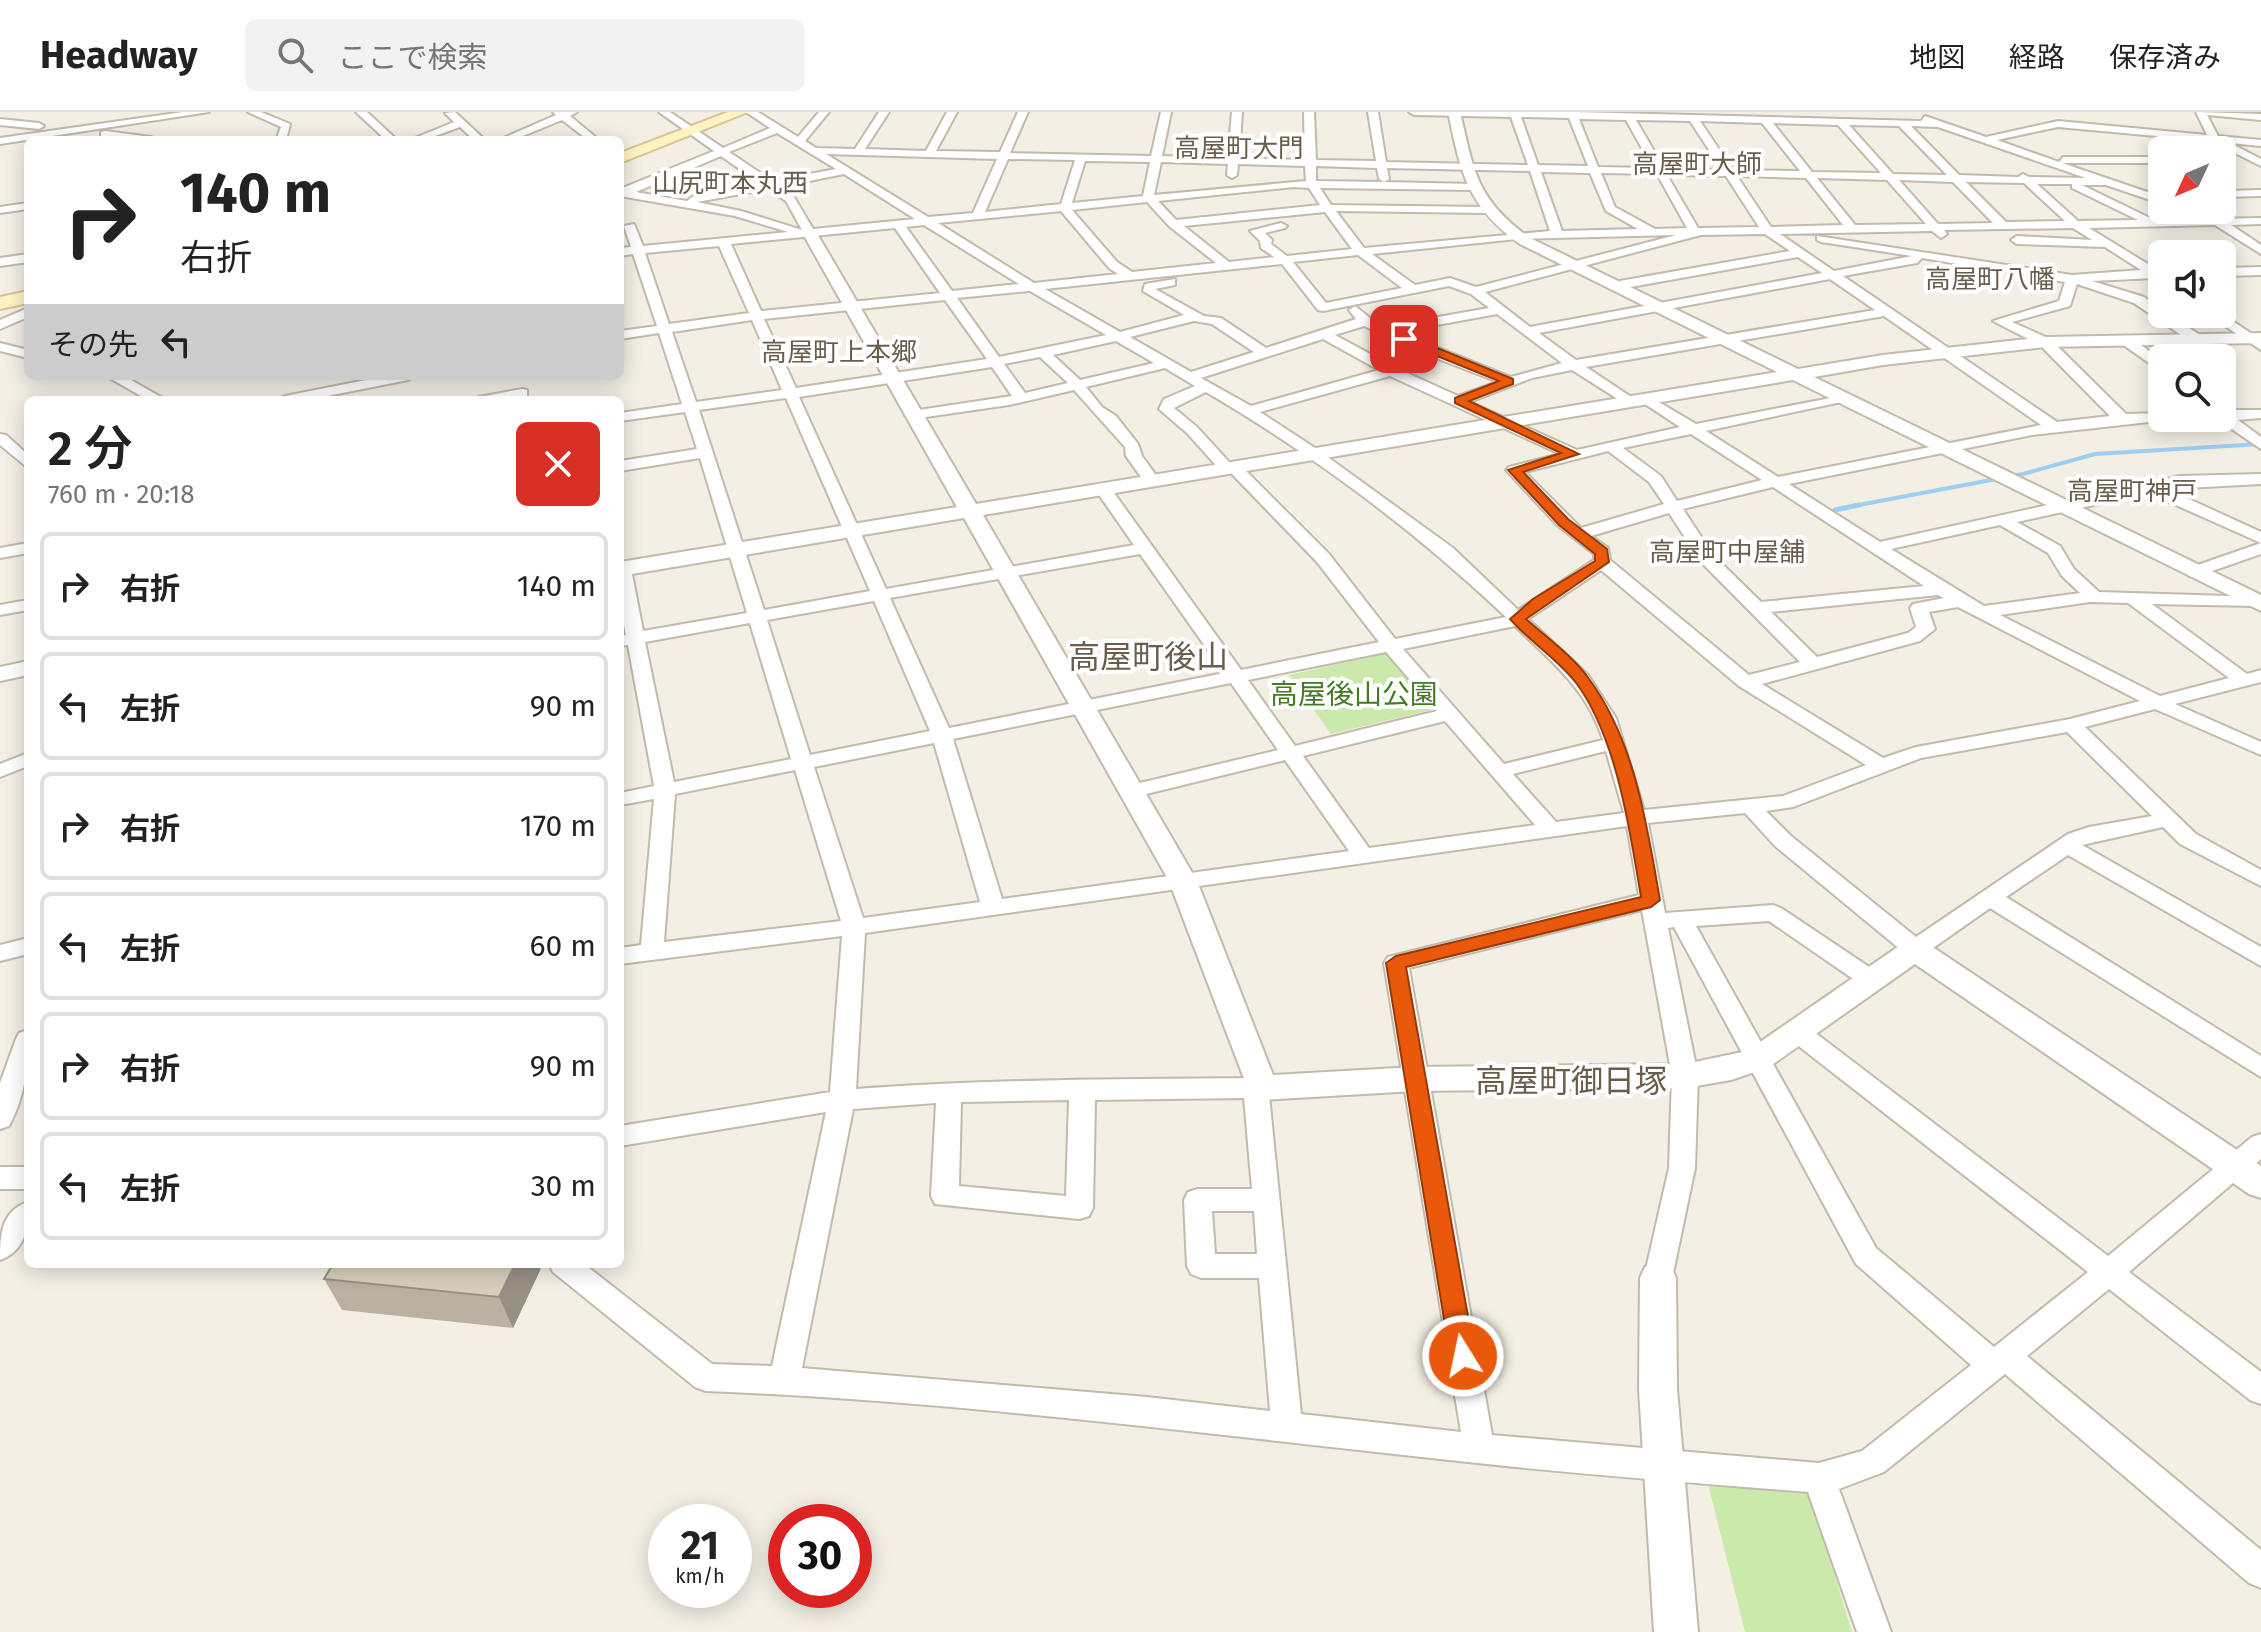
<!DOCTYPE html>
<html lang="ja">
<meta charset="utf-8">
<style>
:root{--surface:#fff;--page:#f2f2f2;--text:#222;--muted:#767676;--line:#e0e0e0}
body{margin:0;font-family:"Fira Sans","Noto Sans JP",sans-serif;background:var(--page);color:var(--text);height:100vh;display:flex;flex-direction:column;font-size:30px;white-space:nowrap}
*{box-sizing:border-box;margin:0}
p{font-size:26px;color:var(--muted)}
.icon{flex:none;width:44px;height:44px;fill:none;stroke:currentColor;stroke-width:2;stroke-linecap:round;stroke-linejoin:round}
.map{position:relative;flex:1;overflow:hidden}
.drawer{position:absolute;left:24px;top:284px;width:600px;height:872px;display:flex;flex-direction:column;background:var(--surface);border-radius:12px;box-shadow:0 4px 20px #0003}
.drawer>*{flex:none}
.top-card{position:absolute;left:24px;top:24px;width:600px;height:244px;border-radius:12px;box-shadow:0 4px 20px #0003;background:#fff;color:var(--text);overflow:hidden}
.needle{width:52px;rotate:226deg}
.fabs{position:absolute;left:2148px;top:24px;display:grid;gap:16px}
.fabs a{display:grid;place-items:center;width:88px;height:88px;border-radius:12px;background:var(--surface);box-shadow:0 4px 20px #0003;font-size:40px}
.speed{position:absolute;left:648px;top:1392px;display:flex;gap:16px;font-size:40px;font-weight:700;text-align:center}
.speed>*{display:grid;place-content:center;width:104px;height:104px;border-radius:50%;background:var(--surface);box-shadow:0 4px 20px #0003;line-height:1}
.speed small{font-size:20px;font-weight:400}
.speed .limit{border:12px solid #d22;background:#fff;color:#111}
.pin{position:absolute;display:grid;place-items:center;width:68px;height:68px;color:#fff;margin:-34px;border-radius:16px;box-shadow:0 4px 12px #0006}
.me{position:absolute;width:88px;margin:-44px;rotate:350deg;stroke-linejoin:round;filter:drop-shadow(0 0 6px #0008)}
.turn{display:flex;align-items:center;gap:28px;height:168px;padding:0 24px;font-size:36px}
.turn .icon{width:104px;height:104px;stroke-width:2.5}
.turn b{display:block;font-size:56px;line-height:68px}
.then{display:flex;align-items:center;height:76px;padding:0 24px;background:#0003;gap:16px;font-size:30px}
.round{display:grid;place-items:center;flex:none;width:84px;height:84px;border-radius:12px;background:var(--page)}
.head{display:flex;align-items:center;justify-content:space-between;height:136px;padding:0 24px}
h1{font-size:48px;font-weight:600;line-height:60px}
ul{padding:0;list-style:none}
li{display:flex;align-items:center;gap:24px;height:108px;margin:0 16px 12px;padding:0 8px;border:4px solid var(--line);border-radius:12px}
li div{flex:1}
li b{display:block;font-size:30px}
li em{font-style:normal}
header{display:flex;align-items:center;gap:48px;box-sizing:border-box;height:112px;padding:0 40px;background:var(--surface);border-bottom:2px solid var(--line)}
header strong{font-size:38px}
nav{display:flex;gap:44px;margin-inline-start:auto;font-size:28px}
.search{width:560px;height:72px;background:var(--page);display:flex;align-items:center;gap:20px;box-sizing:border-box;padding:0 28px;border-radius:12px;color:var(--muted);font-size:30px}
.map>svg:first-child{display:block}
</style>
<header>
<strong>Headway</strong>
<div class="search"><svg class="icon" aria-label="search" viewBox="0 0 24 24"><circle cx="10" cy="10" r="6"/><path d="M15 15l6 6"/></svg>ここで検索</div>
<nav><a>地図</a><a>経路</a><a>保存済み</a></nav>
</header>
<div class="map">
<svg width="2261" height="1520" viewBox="0 0 2261 1520">
<rect width="100%" height="100%" fill="#f3efe5"/>
<g fill="#cce9ac">
<polygon points="1388,541 1435,597 1331,622 1289,563"/>
<polygon points="1708,1372 1809,1379 1852,1520 1745,1520"/>
</g>
<g fill="none" stroke-linecap="round" stroke-linejoin="round">
<polyline stroke="#9fcef3" stroke-width="4" points="1848,395 2023,362 2095,342 2261,332"/>
<polyline stroke="#9fcef3" stroke-width="5" points="1835,398 1859,393"/>
<defs>
<g id="minor">
<polygon points="183,0 209,0 0,32 0,26"/>
<polygon points="248,0 261,0 290,12 286,28 276,28 281,15"/>
<polygon points="356,0 367,0 397,28 386,28"/>
<polygon points="455,0 485,28 474,28 460,15 424,28 410,28 454,10 445,1"/>
<polygon points="553,0 577,0 570,4 599,28 588,28 562,8 513,28 499,28 556,3"/>
<path d="M659,0H670L723,36L770,16L746,0H758L798,25L819,0H829L805,29L816,36L855,37L879,0H889L865,37L926,39L947,0H957L936,39L1000,40L1018,0H1028L1010,41L1151,44L1161,0H1171L1162,44L1228,46L1232,0H1242L1239,46L1305,48L1304,0H1314L1316,48L1376,49L1368,0H1378L1386,50L1528,53L1511,5L1414,3L1409,0H1576L1921,9L1925,4L1986,25L2058,9L2207,23L2196,0L2261,2V8L2207,3L2218,24L2261,28V34L2230,31L2261,47V54L2211,29L2058,15L1997,28L2059,50L2063,45H2162V51H2062L2162,85V92L2106,73H2082L2154,108L2261,106V112L2231,113L2261,133V142L2215,113L2089,116L2156,157L2162,156V164L2156,166L2092,169L2144,185L2162,198V202H2168L2203,225V231H2193L2134,191L2077,172L2070,194L2012,210L2050,227L2126,302L2162,301V306H2169L2167,308L2032,323L1789,372L1880,430L2180,364L2261,362V372L2167,377L2261,420V442L2195,465L2189,464L2186,460L2189,456L2261,431L2149,381L2017,410L2060,434L2074,457L2099,480L2261,485V493L2255,494L2152,492L2247,562L2261,558V570L2175,592L2261,630V643L2155,597L2085,615L2196,722L2261,758V774L2180,732L2163,715L2082,733L2261,835V854L2068,743L2006,785L2261,944V965L1990,796L1923,843H1907L1775,734L1745,701L1648,711L1665,801L1773,793L1781,796L1878,861L1882,867L1878,873L1870,875L1862,873L1769,809L1696,814L1876,1136L1994,1235L2088,1160L1787,925L1784,919L1787,913L1796,910L1805,913L2108,1144L2252,1025L2261,1022V1047L2129,1160L2261,1260V1292L2250,1288L2109,1177L2027,1244L2261,1438V1476L2249,1471L2005,1262L1884,1360L1839,1377L1891,1520H1857L1808,1380C1698,1371 1587,1363 1477,1351C1220,1324 964,1289 706,1279L695,1275L553,1160L549,1152H584L712,1252L772,1254L826,1000L620,1034V1014L830,980L842,824L620,852V836L641,833L654,687L620,693V681L654,674L628,533L620,534V524L626,523L620,492V452L631,457L643,519L747,501L700,346L620,359V349L697,337L685,300L620,309V301L682,292L659,221L620,227V219L657,214L633,142L620,144V136L631,135L624,114L634,112L643,134L788,120L735,104L620,84V77L714,39ZM1521,5L1569,6L1588,54L1538,53ZM1579,7L1626,8L1653,56L1598,55ZM1636,8L1690,9L1722,58L1664,56ZM1700,9L1762,11L1800,59L1733,58ZM1773,11L1838,13L1881,61L1812,60ZM1849,13L1899,14L1947,63L1893,62ZM1911,14L1938,15L2086,66L2029,65L2023,62L2018,65L1959,63ZM777,21L836,57L772,69L729,40ZM826,42L997,47L973,101L928,105ZM721,44L761,72L692,85L687,89L636,80ZM1008,47L1075,48L1061,92L985,100ZM1085,49L1150,50L1143,84L1072,91ZM1161,50L1228,52L1227,63L1232,66L1237,63L1238,52L1305,54L1306,69L1154,83ZM1316,54L1377,56L1379,67L1384,70L1316,69ZM1387,56L1530,59L1550,119L1364,136L1336,99L1486,101L1492,98L1486,95L1331,93L1320,76L1474,78L1479,75L1474,72L1384,70L1389,67ZM1541,60L1590,61L1606,99L1638,117L1562,119ZM1601,61L1657,62L1687,116L1655,117L1615,95ZM844,62L915,107L813,117L794,85L779,75ZM1667,63L1726,64L1759,115L1698,116ZM1737,64L1806,66L1843,113L1771,115ZM1817,66L1887,68L1926,112L1855,113ZM1899,68L1953,70L1993,111L1938,112ZM1966,70L2024,71L2065,109L2006,110ZM2037,72H2072V76L2138,108L2078,109ZM1294,75L1309,76L1320,93L1176,108L1158,89ZM768,77L786,89L802,118L741,99L697,90ZM1147,90L1169,114L1216,151L1132,160L1117,150L1072,98ZM1061,99L1109,156L1118,162L1034,171L938,111ZM1325,100L1352,137L1287,144L1271,132L1272,128L1265,121L1285,116L1287,114L1281,111L1250,119L1260,129L1261,136L1274,145L1229,150L1184,114ZM924,113L1019,172L952,179L906,115ZM895,116L940,181L761,199L731,132ZM2073,116L2092,128L2017,124L2011,128L2017,132L2105,135L2141,158L2072,163L1817,124V128L1821,130L1912,144L1834,159L1780,122L1932,119L1941,126L1947,122L1944,118ZM1765,122L1790,139L1614,170L1608,174L1614,178L1798,145L1822,161L1530,215L1485,180L1701,123ZM1676,123L1476,175L1450,166L1415,173L1372,142L1517,127ZM719,134L749,201L669,212L645,141ZM1358,143L1402,176L1326,191L1293,150ZM1922,146L2065,170L2059,189L1993,209L2040,233L2110,304L2057,310L1843,164L1917,151ZM1282,152L1318,198L1323,199L1449,174L1471,182L1489,196L1387,214L1370,206L1355,194L1349,198L1356,207L1266,236L1221,206L1204,204L1155,177L1175,173V167L1145,172L1143,179L1184,203L1120,220L1045,177ZM1830,167L1875,198L1576,248L1539,221ZM1029,179H1030L1106,223L999,245L957,186ZM945,188L987,247L796,276L764,207ZM1497,202L1562,251L1511,265L1399,220ZM1884,204L2041,313L1778,365L1706,319L1846,289V283L1696,312L1647,283L1642,284V290L1680,315L1577,338L1470,290L1532,266L1572,258L1629,294L1636,290L1634,287L1586,255ZM752,208L782,278L696,290L672,220ZM1194,209L1212,212L1254,240L1191,260L1130,225ZM1364,214L1415,238L1498,270L1458,284L1396,256L1335,223ZM1323,227L1379,258L1251,294L1201,266ZM1116,229L1154,251L1080,268L1053,243ZM1040,245L1068,271L1025,281L1004,252ZM992,255L1012,284L912,299L905,303L912,307L1009,293L1074,278L1125,335L1126,344L1146,372L1152,374L1160,369L1142,344L1138,332L1116,304L1102,295L1086,275L1165,256L1195,274L1164,287L1159,297L1187,321L1222,360L1231,361L1317,450L1379,530L1241,558L1109,374L1103,372L1095,377L1134,433L886,477L799,285ZM1390,264L1560,342L1509,355L1506,358L1557,413L1594,442V448L1518,498L1453,436L1318,338L1260,300ZM1206,280C1314,343 1415,419 1506,505L1395,527L1329,442L1239,352L1230,351L1197,315L1174,296ZM786,286L870,479L764,498L699,298ZM1691,322L1762,368L1677,389L1661,364L1623,336ZM1608,339L1649,370L1664,392L1581,416L1525,360ZM1773,375L1924,474L1761,490L1713,443L1683,397ZM1669,401L1701,450L1800,550L1749,563L1610,448L1608,436L1591,424ZM2000,413L2048,441L2062,464L2080,481L1984,494L1891,437ZM1140,442L1224,561L949,616L890,486ZM1601,458L1739,574L1866,653L1783,684L1644,698L1616,606L1588,563L1528,507ZM1938,483L1944,486L1913,492L1910,496L1916,515L1908,521L1817,545L1771,500ZM874,489L930,619L810,643L767,508ZM2090,490L2128,491L2229,566L2160,584L2000,503ZM1958,495L2140,589L2070,607L1916,635L1883,646L1762,572L1920,529L1935,517L1929,500ZM750,511L791,647L674,670L645,530ZM1515,514C1551,549 1588,578 1603,628L1504,652L1403,537ZM1386,540L1437,599L1295,634L1248,568ZM1231,571L1278,638L1123,675L1120,680L1123,685L1130,686L1285,648L1349,739L1002,787L953,627ZM1445,609L1535,713L1369,736L1303,644ZM2067,620L2152,704L2089,715L2068,722L1916,825L1791,724L1766,699L1793,695L1921,646ZM934,631L980,790L863,806L814,655ZM1606,639L1624,701L1556,710L1513,662ZM795,658L841,809L664,830L675,682ZM1627,714L1639,783L1396,843L1388,845L1384,851L1461,1320L1301,1302L1269,983L1275,976L1271,969L1262,966C1126,967 991,967 856,977L865,821ZM1642,798L1672,964L1669,1056L1644,1166L1648,1175L1658,1178L1668,1175L1672,1166L1695,1056L1698,964L1668,816L1674,815L1856,1152L1971,1253L1862,1339L1819,1351L1492,1323L1409,856ZM1244,986L1252,1077H1198L1188,1080L1184,1088L1187,1154L1191,1162L1201,1166H1259L1270,1299L1147,1285L802,1256L853,997L936,991L931,1084L935,1092L1079,1107L1089,1104L1093,1096L1095,988ZM1069,988L1066,1084L959,1074L961,990ZM1212,1099H1254L1257,1142H1215Z"/>
<polygon points="0,7 39,11 44,14 39,17 0,13"/>
<polygon points="105,19 151,25 156,28 101,24 101,20"/>
<polygon points="2261,78 2261,84 2222,85 2222,79"/>
<polygon points="28,91 28,97 0,101 0,95"/>
<polygon points="28,142 28,150 0,154 0,146"/>
<polygon points="2261,155 2261,163 2222,164 2222,156"/>
<polygon points="28,196 28,205 0,217 0,208"/>
<polygon points="2207,202 2222,202 2261,228 2261,238"/>
<polygon points="2122,226 2132,226 2162,249 2162,260 2122,232"/>
<polygon points="0,231 28,238 28,246 0,239"/>
<polygon points="106,264 124,264 166,288 148,288"/>
<polygon points="386,264 415,264 408,268 307,288 278,288 285,284"/>
<polygon points="522,277 527,278 527,284 507,288 477,288 479,285"/>
<polygon points="2222,298 2261,298 2261,306 2238,308 2261,325 2261,337 2217,307 2222,306"/>
<polygon points="0,322 6,323 28,343 28,356 0,333"/>
<polygon points="28,431 28,441 0,446 0,436"/>
<polygon points="28,488 28,498 0,503 0,493"/>
<polygon points="28,641 28,654 0,665 0,652"/>
<polygon points="28,826 28,842 0,849 0,833"/>
<path d="M28,918C28,952 26,983 9,1014L0,1017V971L16,927L19,921Z"/>
<rect x="0" y="1055" width="28" height="22"/>
<path d="M28,1090C28,1114 27,1138 0,1148C0,1123 1,1099 28,1090Z"/>
</g>
<g id="tertiary">
<path d="M1448,0H1460C1474,61 1477,88 1530,126L1798,257L1883,243L2045,225L2261,221V231L2045,235L1883,253L1814,265L2261,483V499L1793,268L983,403L1197,769L1273,963L1415,955L1685,952L1747,939L1905,830L1915,827L1925,830L2261,1054V1086L2249,1082L1915,852L1769,955L1731,968L1685,976L1415,979L1262,988L1251,985L1169,769L964,406L620,464V450L957,395L802,120L809,116L816,120L976,392L1777,260L1520,132C1467,94 1461,61 1448,0Z"/>
<polygon points="28,549 28,563 0,569 0,555"/>
<polygon points="1658,1151 1671,1155 1676,1166 1677,1277 1698,1520 1654,1520 1639,1277 1640,1166 1645,1155"/>
</g>
<g id="secondary">
<polygon points="728,0 748,0 620,51 620,41"/>
<polygon points="28,179 28,191 0,197 0,185"/>
</g>
</defs>
<use href="#minor" stroke="#c2baaa" stroke-width="4"/>
<use href="#tertiary" stroke="#c2baaa" stroke-width="4"/>
<use href="#secondary" stroke="#d5c593" stroke-width="4"/>
<use href="#minor" fill="#fff" fill-rule="evenodd"/>
<use href="#tertiary" fill="#fff" fill-rule="evenodd"/>
<use href="#secondary" fill="#fff2c3" fill-rule="evenodd"/>
</g>
<polygon fill="#bab1a3" points="291,1152 543,1152 513,1216 342,1198 324,1167 330,1156"/>
<polygon fill="#979084" points="515,1152 543,1152 513,1216 499,1185"/>
<polygon fill="#d8cebd" stroke="#979084" stroke-width="2" points="333,1152 515,1152 499,1185 324,1167"/>
<path fill="#ea580c" stroke="#983908" stroke-width="2" d="M1400,224H1408L1513,267V272L1469,289L1579,342L1523,360L1568,407L1607,437L1609,450L1526,507C1547,526 1573,544 1589,567C1635,629 1647,714 1660,788L1651,795L1406,855L1475,1244L1471,1252L1463,1255L1454,1252L1450,1244L1386,851L1396,844L1641,785C1630,719 1617,627 1577,572C1558,547 1530,530 1510,507L1533,487L1595,449V442L1559,413L1508,358L1561,341L1455,291V286L1499,269L1400,229Z"/>
<g text-anchor="middle" dominant-baseline="central" stroke-width="8" stroke-linejoin="round" paint-order="stroke">
<g font-size="26" fill="#695e4b" stroke="#fff">
<text x="1239" y="36">高屋町大門</text>
<text x="1697" y="52">高屋町大師</text>
<text x="730" y="71">山尻町本丸西</text>
<text x="1990" y="167">高屋町八幡</text>
<text x="839" y="240">高屋町上本郷</text>
<text x="2132" y="379">高屋町神戸</text>
<text x="1727" y="440">高屋町中屋舗</text>
</g>
<g font-size="28" fill="#437a26" stroke="#fff">
<text x="1354" y="582">高屋後山公園</text>
</g>
<g font-size="32" fill="#695e4b" stroke="#fff">
<text x="1148" y="545">高屋町後山</text>
<text x="1571" y="969">高屋町御日塚</text>
</g>
</g>
</svg>
<div class="fabs">
<a><svg class="needle" viewBox="-14 -14 28 28"><path d="M0-13l5 13h-10z" fill="#e53935"/><path d="M0 13l5-13h-10z" fill="#767676"/></svg></a>
<a><svg class="icon" aria-label="sound" viewBox="0 0 24 24"><path d="M4 9h4l5-4v14l-5-4H4zM17 9q2 3 0 6"/></svg></a>
<a><svg class="icon" aria-label="search" viewBox="0 0 24 24"><circle cx="10" cy="10" r="6"/><path d="M15 15l6 6"/></svg></a>
</div>
<div class="speed"><div>21<small>km/h</small></div><div class="limit">30</div></div>
<div class="pin" style="left:1404px;top:227px;background:#d93025"><svg class="icon" aria-label="arrive" viewBox="0 0 24 24"><path d="M6 21V4h12l-3 4 3 4H6"/></svg></div>
<svg class="me" style="left:1463px;top:1244px" viewBox="-20 -20 40 40"><circle r="17" fill="#ea580c" stroke="#fff" stroke-width="3"/><path d="M0-11L8 9 0 5-8 9z" fill="#fff"/></svg>
<div class="top-card">
<div class="turn"><svg class="icon" aria-label="right" viewBox="0 0 24 24"><path d="M7 20v-9h11M14 6l5 5-5 5"/></svg><div><b>140 m</b>右折</div></div>
<div class="then">その先<svg class="icon" aria-label="left" viewBox="0 0 24 24"><path d="M17 20v-9H6M10 6l-5 5 5 5"/></svg></div>
</div>
<section class="drawer">
<div class="head"><div><h1>2 分</h1><p>760 m · 20:18</p></div><a class="round" style="background:#d93025;color:#fff"><svg class="icon" aria-label="close" viewBox="0 0 24 24"><path d="M6 6l12 12M18 6L6 18"/></svg></a></div>
<ul>
<li><svg class="icon" aria-label="right" viewBox="0 0 24 24"><path d="M7 20v-9h11M14 6l5 5-5 5"/></svg><div><b>右折</b></div><em>140 m</em></li>
<li><svg class="icon" aria-label="left" viewBox="0 0 24 24"><path d="M17 20v-9H6M10 6l-5 5 5 5"/></svg><div><b>左折</b></div><em>90 m</em></li>
<li><svg class="icon" aria-label="right" viewBox="0 0 24 24"><path d="M7 20v-9h11M14 6l5 5-5 5"/></svg><div><b>右折</b></div><em>170 m</em></li>
<li><svg class="icon" aria-label="left" viewBox="0 0 24 24"><path d="M17 20v-9H6M10 6l-5 5 5 5"/></svg><div><b>左折</b></div><em>60 m</em></li>
<li><svg class="icon" aria-label="right" viewBox="0 0 24 24"><path d="M7 20v-9h11M14 6l5 5-5 5"/></svg><div><b>右折</b></div><em>90 m</em></li>
<li><svg class="icon" aria-label="left" viewBox="0 0 24 24"><path d="M17 20v-9H6M10 6l-5 5 5 5"/></svg><div><b>左折</b></div><em>30 m</em></li>
</ul>
</section>
</div>
